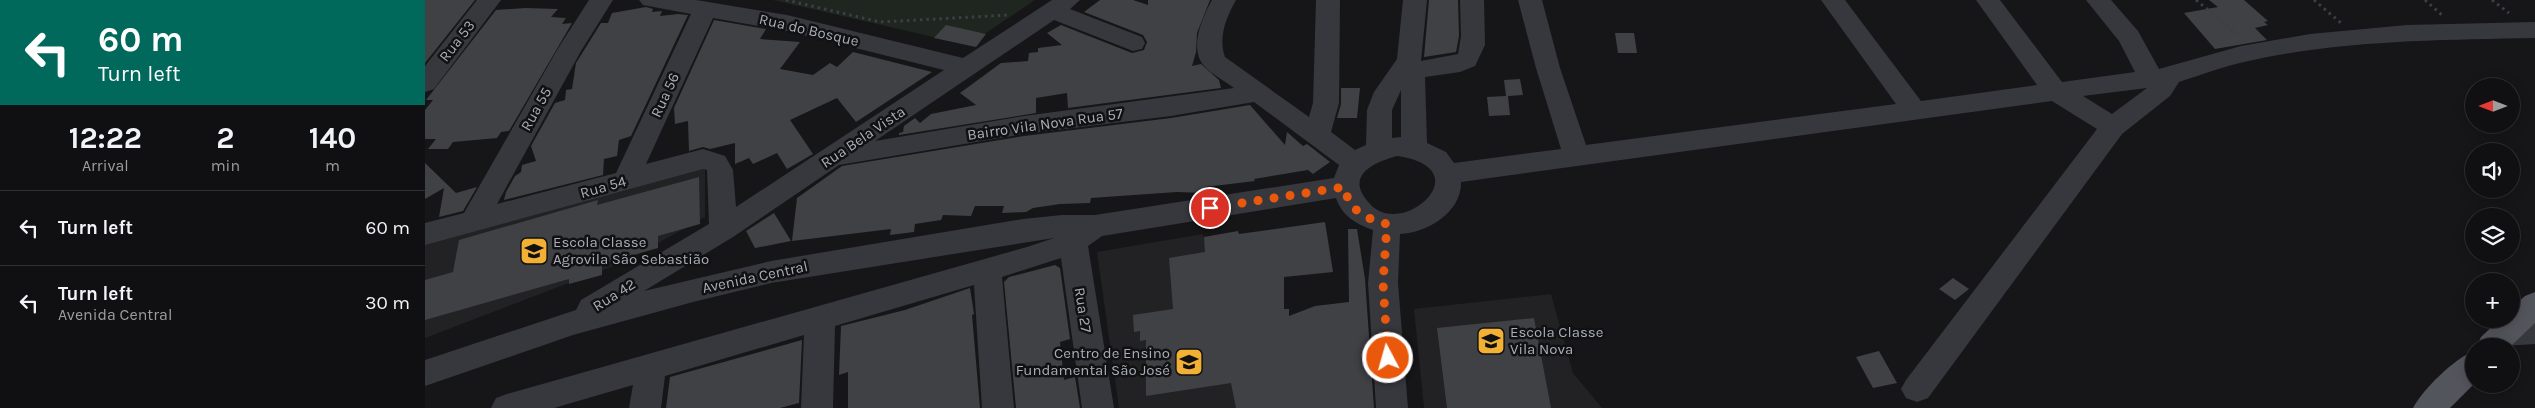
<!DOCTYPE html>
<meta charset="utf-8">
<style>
:root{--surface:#101012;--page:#19191b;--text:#f1f3f6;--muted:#9c9d9f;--line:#303032}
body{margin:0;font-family:Karla,sans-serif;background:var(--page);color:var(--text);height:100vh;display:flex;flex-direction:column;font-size:19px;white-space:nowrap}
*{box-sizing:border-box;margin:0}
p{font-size:16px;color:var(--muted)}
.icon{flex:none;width:28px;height:28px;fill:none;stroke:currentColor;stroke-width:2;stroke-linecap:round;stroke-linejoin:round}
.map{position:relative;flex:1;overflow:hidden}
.side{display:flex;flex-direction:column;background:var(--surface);width:425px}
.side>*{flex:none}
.banner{background:#00695c;color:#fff;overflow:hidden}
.needle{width:32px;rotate:270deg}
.fabs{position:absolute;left:2040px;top:78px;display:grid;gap:10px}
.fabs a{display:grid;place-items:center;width:55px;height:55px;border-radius:50%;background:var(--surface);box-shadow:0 2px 12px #0003,0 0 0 1px var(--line);font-size:25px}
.pin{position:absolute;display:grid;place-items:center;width:42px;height:42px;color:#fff;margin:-21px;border:2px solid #fff;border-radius:50%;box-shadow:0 1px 5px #0007}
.me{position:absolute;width:55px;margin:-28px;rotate:354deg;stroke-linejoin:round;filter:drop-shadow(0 0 4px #0008)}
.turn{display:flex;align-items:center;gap:18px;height:105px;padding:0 15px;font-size:22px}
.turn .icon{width:65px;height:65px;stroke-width:2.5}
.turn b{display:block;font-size:35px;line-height:42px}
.eta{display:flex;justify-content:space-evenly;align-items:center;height:85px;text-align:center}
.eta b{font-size:30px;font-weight:700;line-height:35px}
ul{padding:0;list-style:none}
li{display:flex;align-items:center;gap:15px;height:75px;padding:0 15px;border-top:1px solid var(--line)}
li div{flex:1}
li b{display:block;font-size:19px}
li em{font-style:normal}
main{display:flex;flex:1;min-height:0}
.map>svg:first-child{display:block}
</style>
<main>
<section class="side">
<div class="banner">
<div class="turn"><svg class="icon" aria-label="left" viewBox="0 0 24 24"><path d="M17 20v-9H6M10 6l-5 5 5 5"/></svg><div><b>60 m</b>Turn left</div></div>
</div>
<div class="eta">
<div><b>12:22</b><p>Arrival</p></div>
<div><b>2</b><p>min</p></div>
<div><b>140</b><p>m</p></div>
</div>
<ul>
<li><svg class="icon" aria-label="left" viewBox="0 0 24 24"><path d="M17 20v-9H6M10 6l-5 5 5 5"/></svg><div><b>Turn left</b></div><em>60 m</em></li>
<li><svg class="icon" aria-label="left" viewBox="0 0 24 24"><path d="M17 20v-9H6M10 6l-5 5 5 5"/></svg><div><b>Turn left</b><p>Avenida Central</p></div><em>30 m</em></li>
</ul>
</section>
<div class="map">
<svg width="2110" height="408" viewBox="0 0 2110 408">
<rect width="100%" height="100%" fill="#161618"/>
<g fill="#222225">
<polygon points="280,164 280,217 199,262 0,338 0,240"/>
<polygon points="778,234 791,293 851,408 694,408 672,252"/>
<polygon points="1126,294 1148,373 1177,408 999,408 989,309"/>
</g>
<polygon fill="#1e261f" points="348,0 610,0 543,45"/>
<g fill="#404145">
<polygon points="0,0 50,0 0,63"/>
<polygon points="675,0 708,0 723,5 723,0 785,0 772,33 771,52 767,66 776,64 794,80 796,88 643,108 642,93 611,98 611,113 474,135 474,133 478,132 479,126 490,118 495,123 506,114 551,105 535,93 576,63 603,61 604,53 613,52 613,48 637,45 622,33 636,25 707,53 719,50 722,42 718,35 659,12"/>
<polygon points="1004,0 1033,0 1034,36 1031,52 999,57"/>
<polygon points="1784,0 1819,0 1843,21 1839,22 1843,25 1830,28 1842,40 1790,49 1759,13 1793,7"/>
<polygon points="221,7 228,9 227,12 237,11 235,16 253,14 263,15 206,136 194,140 192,156 179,159 178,175 79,200 81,192 90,176 96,172 97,165 111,161 106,146 130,103 140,100 141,90 147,89 151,63 176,23 183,23 187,13"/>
<polygon points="100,8 133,9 126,17 141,18 137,24 147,23 84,131 76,132 72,138 28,142 23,149 3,149 11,139 0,139 0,110 8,100 1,100 71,10"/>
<polygon points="289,20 341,29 335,39 375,42 355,69 388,75 405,63 412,67 428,52 507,72 431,122 412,98 365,120 388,154 362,169 352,153 328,164 324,158 310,164 310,143 285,149 278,147 264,151 263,121 250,124 249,108"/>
<polygon points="521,25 561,34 551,47 509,38"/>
<polygon points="1190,33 1209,33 1212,53 1193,53"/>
<polygon points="1095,79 1098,95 1083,96 1085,115 1064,116 1062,97 1081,96 1079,80"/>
<polygon points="916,88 935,88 932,118 912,118 916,104"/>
<polygon points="825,105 860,145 862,132 878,146 882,144 905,162 888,174 883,170 829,179 830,181 780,187 779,193 752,192 666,198 665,203 635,204 608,208 601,212 577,213 579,206 550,206 546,216 518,215 516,220 490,224 489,232 465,235 466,229 367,241 372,198 417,166 599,136 746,118"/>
<polygon points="0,163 31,193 52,187 38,211 14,217 19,188 0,199"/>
<polygon points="274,177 275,224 233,236 233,248 177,264 177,275 144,284 144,279 0,320 0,280 28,272 34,240 173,200 172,205"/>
<polygon points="349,213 366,241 330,248 321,231"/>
<polygon points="900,222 908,272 859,277 859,309 864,309 864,316 890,306 924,302 923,229 932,229 940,279 949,408 811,408 806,383 721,396 721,340 715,341 715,331 709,332 708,315 748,309 744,258 780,252 779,237 813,231 814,234"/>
<polygon points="630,265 635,268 645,339 635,342 639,380 650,377 655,408 591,408 579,282 584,277"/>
<polygon points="1528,278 1544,289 1530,300 1514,289"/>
<polygon points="545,288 549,314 547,315 555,408 423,408 423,372 414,375 416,326 480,310"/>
<polygon points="1109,318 1126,408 1022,408 1012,328"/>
<polygon points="377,340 374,403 355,408 241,408 245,377"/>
<polygon points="1454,351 1472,383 1448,388 1431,357"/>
</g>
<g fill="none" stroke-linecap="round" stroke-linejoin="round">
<g stroke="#3d3f44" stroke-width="3" stroke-dasharray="2.5 4" stroke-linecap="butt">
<polyline points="361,0 455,22 584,15"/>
<polyline points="1771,0 1815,36"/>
<polyline points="1889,0 1916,23"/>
<polyline points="2000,0 2018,16"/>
<polyline points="2067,0 2084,13"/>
</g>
<g fill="#37383d" fill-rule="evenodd">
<polygon points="52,0 76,0 9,89 0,92 0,66"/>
<path d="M164,0H188L156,51L72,204L191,173L266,14L218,5L214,0H271L362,15L538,58L627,0H655L645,9L717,37L720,43L717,49L708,51L629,20L450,141L599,116L809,88C800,81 788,75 780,67C763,49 777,18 787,0H811C801,18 793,37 800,57L884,117L888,103L891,0H915L914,103L906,132L930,150L941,145L942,110L949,92L972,59L978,0H1002L996,61L1033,54L1036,36L1035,0H1059L1060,45L1050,66L1035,72L1000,77L1002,143L1021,152L1029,163L1136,149L1111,68L1093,0H1117L1135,68L1161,145L1471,104L1396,0H1420L1496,101L1612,85L1551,0H1575L1637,82L1710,72L1694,41L1661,0H1686L1713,31L1734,69L1816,46L1885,34L1982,25L2110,22V38C2013,40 1914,40 1819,62C1797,67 1775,75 1754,82L1745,96L1697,134L1503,398L1492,402L1481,398L1476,389L1481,380L1672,129L1627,101L1036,182C1037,212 1002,233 975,234L973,283L983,408H951L943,283L948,230C931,224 917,216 911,198L677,236L663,246L689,408H657L636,258L577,277L589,408H557L549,285L410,326L408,408H376L379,335L240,376L236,408H204L208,385L129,408H66L71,398L82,394L602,247L629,238L346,283L268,302L148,335L0,386V360L151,310L156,300L284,224L282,170L278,169L0,245V223L39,213L132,50ZM288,18L362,31L519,70L311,207L308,170L300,156L278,149L221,164ZM1722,88L1687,114L1658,96ZM976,90V137L967,138V110ZM829,102L914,165L909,178L670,215H637L598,219L346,261L219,291L308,237L414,165L599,134L746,116ZM972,156C1056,168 980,237 947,206C918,178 945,163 972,156Z"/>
<polygon points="2110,320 2110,344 2079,346 2069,343 2065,334 2069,325 2080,322"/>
</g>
<g fill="#53555c" fill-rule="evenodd">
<polygon points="2110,292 2110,323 2086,346 2052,346 2056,337 2075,319 2086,319 2086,308 2100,296"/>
<path d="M2049,351V384L2025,408H1988C1997,390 2030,358 2049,351Z"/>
</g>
</g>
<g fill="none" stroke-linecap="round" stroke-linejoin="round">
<path stroke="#ea580c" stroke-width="9" stroke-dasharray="0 16.2" d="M785,208L919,187C925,211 939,218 962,224L958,283L963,358"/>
</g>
<defs>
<symbol id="school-square" viewBox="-11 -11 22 22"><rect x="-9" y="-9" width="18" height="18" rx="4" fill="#f2b134" stroke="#111113"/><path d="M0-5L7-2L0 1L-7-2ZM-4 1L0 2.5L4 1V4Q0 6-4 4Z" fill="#111"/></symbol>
</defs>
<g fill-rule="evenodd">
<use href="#school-square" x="93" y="235" width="32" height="32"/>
<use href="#school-square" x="1050" y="325" width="32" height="32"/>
<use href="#school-square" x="748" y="346" width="32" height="32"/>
</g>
<g text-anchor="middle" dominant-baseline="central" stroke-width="5" stroke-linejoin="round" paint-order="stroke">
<g font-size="15" fill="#a8adb8" stroke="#111113">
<text transform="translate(384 30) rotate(13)">Rua do Bosque</text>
<text transform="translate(32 41) rotate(-52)">Rua 53</text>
<text transform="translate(240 95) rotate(-65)">Rua 56</text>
<text transform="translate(111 109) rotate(-61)">Rua 55</text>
<text transform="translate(620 124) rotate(-8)">Bairro Vila Nova Rua 57</text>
<text transform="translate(438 137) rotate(-34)">Rua Bela Vista</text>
<text transform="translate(178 187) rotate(-16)">Rua 54</text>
<text transform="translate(330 277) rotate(-12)">Avenida Central</text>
<text transform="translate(189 295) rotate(-32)">Rua 42</text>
<text transform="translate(658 310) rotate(81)">Rua 27</text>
</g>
<g font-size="15" fill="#a8adb8" stroke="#111113" text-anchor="start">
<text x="128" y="242">Escola Classe<tspan x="128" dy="17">Agrovila São Sebastião</tspan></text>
<text x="1085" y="332">Escola Classe<tspan x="1085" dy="17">Vila Nova</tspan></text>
<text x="745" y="353" text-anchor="end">Centro de Ensino<tspan x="745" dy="17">Fundamental São José</tspan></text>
</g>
</g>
</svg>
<div class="fabs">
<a><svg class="needle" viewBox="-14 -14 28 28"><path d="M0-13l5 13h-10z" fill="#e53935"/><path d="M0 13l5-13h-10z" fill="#9c9d9f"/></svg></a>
<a><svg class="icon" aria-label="sound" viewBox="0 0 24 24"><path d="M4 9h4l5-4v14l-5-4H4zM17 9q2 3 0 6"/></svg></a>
<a><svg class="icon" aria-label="layers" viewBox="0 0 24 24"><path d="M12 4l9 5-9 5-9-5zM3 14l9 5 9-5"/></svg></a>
<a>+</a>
<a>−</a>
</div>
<div class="pin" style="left:785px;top:208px;background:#d93025"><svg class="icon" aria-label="arrive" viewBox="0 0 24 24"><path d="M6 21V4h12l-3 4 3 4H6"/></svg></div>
<svg class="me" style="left:963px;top:358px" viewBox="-20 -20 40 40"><circle r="17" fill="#ea580c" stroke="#fff" stroke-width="3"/><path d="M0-11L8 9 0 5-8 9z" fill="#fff"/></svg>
</div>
</main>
